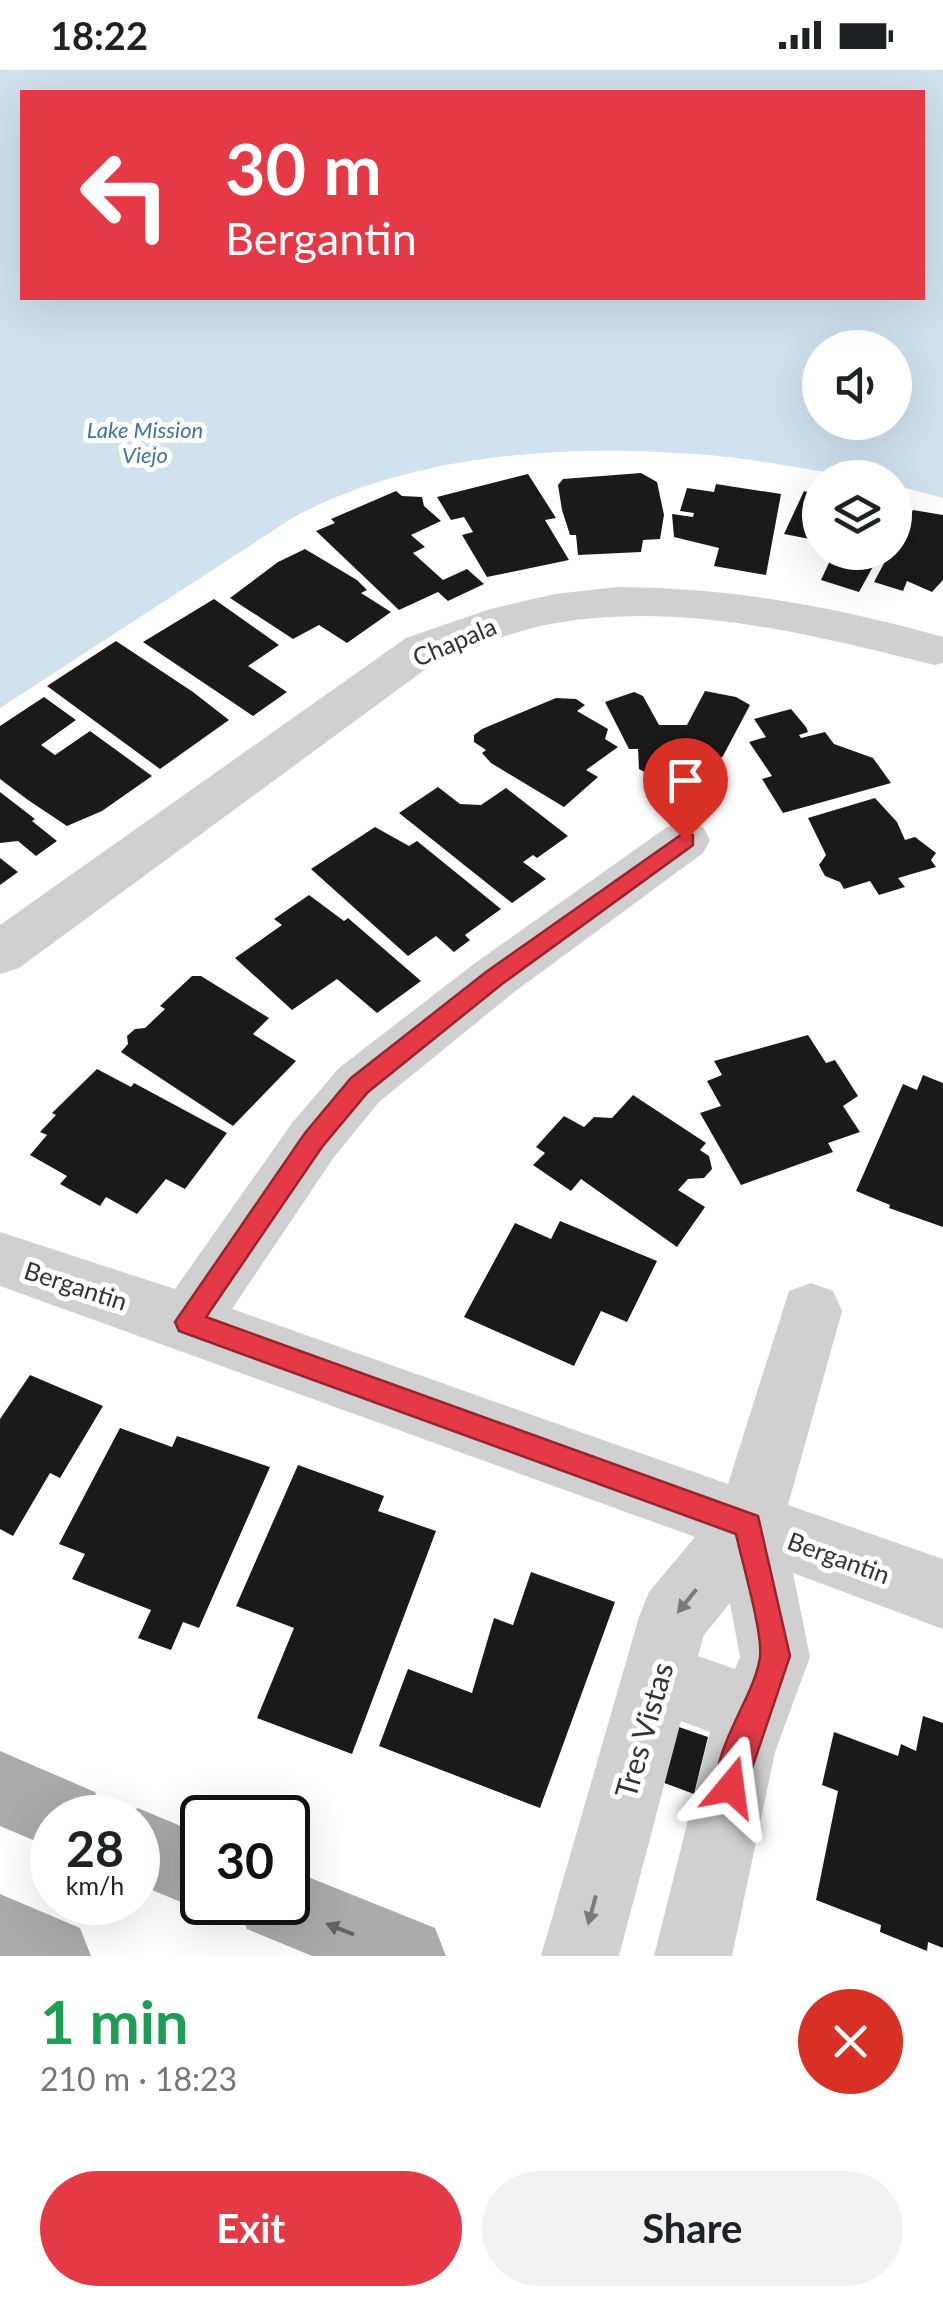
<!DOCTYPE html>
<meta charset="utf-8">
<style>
:root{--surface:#fff;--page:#f2f2f2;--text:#202124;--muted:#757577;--accent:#e63946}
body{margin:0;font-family:Lato,sans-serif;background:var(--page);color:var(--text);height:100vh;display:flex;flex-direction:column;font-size:38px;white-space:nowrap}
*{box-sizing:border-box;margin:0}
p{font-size:32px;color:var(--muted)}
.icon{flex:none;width:55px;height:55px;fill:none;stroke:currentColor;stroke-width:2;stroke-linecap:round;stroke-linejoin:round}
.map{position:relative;height:1886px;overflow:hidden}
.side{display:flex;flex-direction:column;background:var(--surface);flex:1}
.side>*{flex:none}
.top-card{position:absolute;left:20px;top:20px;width:905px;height:210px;border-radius:0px;box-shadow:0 10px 40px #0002;background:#e63946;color:#fff;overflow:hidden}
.tools{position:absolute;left:802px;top:260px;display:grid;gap:20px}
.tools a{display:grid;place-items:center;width:110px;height:110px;border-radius:50%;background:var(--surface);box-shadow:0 10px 40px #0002;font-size:50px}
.speed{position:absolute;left:30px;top:1725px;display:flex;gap:20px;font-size:50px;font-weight:700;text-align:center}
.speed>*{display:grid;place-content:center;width:130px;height:130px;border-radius:50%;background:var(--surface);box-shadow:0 10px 40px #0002;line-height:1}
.speed small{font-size:25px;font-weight:400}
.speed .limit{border:5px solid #111;border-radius:15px;background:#fff;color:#111}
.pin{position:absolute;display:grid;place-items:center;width:85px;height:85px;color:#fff;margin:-102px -42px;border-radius:50% 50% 50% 0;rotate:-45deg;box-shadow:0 0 10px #0007}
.pin .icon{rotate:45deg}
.me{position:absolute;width:110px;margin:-55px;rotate:16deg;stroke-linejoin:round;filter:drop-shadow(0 0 8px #0008)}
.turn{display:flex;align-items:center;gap:35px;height:210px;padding:0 40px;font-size:45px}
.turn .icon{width:130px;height:130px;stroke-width:2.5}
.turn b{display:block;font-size:70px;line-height:85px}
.round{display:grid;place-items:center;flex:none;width:105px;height:105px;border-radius:52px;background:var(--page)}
.head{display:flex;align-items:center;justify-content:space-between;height:170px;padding:0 40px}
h1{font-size:60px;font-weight:700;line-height:75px;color:#1e9e55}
.primary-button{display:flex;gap:20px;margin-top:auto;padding:20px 40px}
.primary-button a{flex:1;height:115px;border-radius:60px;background:var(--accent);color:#fff;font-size:40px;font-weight:700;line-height:115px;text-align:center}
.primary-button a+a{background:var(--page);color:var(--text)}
.status{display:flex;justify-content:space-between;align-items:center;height:70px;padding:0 50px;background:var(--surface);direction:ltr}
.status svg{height:28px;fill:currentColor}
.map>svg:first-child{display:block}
</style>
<div class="status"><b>18:22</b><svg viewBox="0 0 49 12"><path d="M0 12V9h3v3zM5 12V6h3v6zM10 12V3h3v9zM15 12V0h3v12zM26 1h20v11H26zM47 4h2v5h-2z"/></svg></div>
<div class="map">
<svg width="943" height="1886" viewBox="0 0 943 1886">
<rect width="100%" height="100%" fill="#fff"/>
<path fill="#cfe2ee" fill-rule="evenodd" d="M0,0H943V428L895,415V408C839,408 784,393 728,387C587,373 420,379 294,447L0,638ZM22,22H922V228H22ZM820,278H895V352H820Z"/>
<g fill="#1a1a1a">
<polygon points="641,403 657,412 664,445 660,469 643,470 641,482 578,485 576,465 570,465 562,440 558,415 563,409"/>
<polygon points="528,404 556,448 545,450 569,490 487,507 462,465 473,462 464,447 451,450 437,427"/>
<polygon points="716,414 781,424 766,505 714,496 719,478 674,467 672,444 693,447 694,443 680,441 687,418 714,422"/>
<polygon points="396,421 402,426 422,427 424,436 441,451 411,465 425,477 413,483 443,510 467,499 484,514 448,531 438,522 399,540 316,461 335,453 331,449"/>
<polygon points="804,421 820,426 820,471 784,464"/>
<polygon points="913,440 943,445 943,510 932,522 907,511 903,521 874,512 890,482 895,482 895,473"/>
<polygon points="305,479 357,510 367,520 361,523 391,542 347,573 319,555 293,569 230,528 278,492"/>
<polygon points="834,482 881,482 859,522 821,510"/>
<polygon points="214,529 279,575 248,596 287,622 253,646 143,572"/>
<polygon points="116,571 193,622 229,650 160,699 47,616"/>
<polygon points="705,621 736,627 750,635 723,686 716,693 698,694 699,703 648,704 639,699 638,679 629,679 605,632 634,622 643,626 659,655 687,655"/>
<polygon points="44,627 76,650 41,675 55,685 90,661 152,706 102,741 67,756 28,730 0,709 0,656"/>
<polygon points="556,628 576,629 585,635 577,641 608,659 605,669 618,677 586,700 598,707 564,737 491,693 482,683 486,680 474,672 474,665 482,659"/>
<polygon points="791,639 806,657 808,662 799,665 801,668 825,662 834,674 873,688 891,713 783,743 762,709 772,706 749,672 766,667 754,649"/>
<polygon points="438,717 460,734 481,735 506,718 568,766 537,788 533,785 523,792 546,809 512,833 399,743"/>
<polygon points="0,722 35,749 32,751 57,771 36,786 18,771 0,773"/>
<polygon points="875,728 897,752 905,770 915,767 936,783 931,790 936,797 898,808 905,817 879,825 870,811 844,819 840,812 825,806 819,795 826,785 808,748"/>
<polygon points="375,757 409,776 417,771 501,839 465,865 470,870 454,882 436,866 408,886 311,799"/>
<polygon points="0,788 18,802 0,815"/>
<polygon points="309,825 344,851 348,848 421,911 377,943 337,909 292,940 235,888 282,855 274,849"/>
<polygon points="192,906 201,906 269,948 253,964 296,991 233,1056 121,982 128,974 127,966 135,959 145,958 165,939 160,936"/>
<polygon points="808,965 826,993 835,990 858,1026 843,1036 860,1062 828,1073 833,1082 741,1115 700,1043 721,1036 707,1011 722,1005 714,991"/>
<polygon points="97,999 131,1017 134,1013 227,1063 185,1119 166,1109 137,1144 106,1127 100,1136 60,1114 67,1106 30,1085 47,1065 40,1062 56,1045 52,1043"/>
<polygon points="923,1005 943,1013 943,1157 889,1138 890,1135 856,1121 903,1014 917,1020"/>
<polygon points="633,1025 706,1073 700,1080 709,1086 712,1099 704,1108 688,1109 678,1120 705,1137 677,1177 581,1109 571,1121 533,1095 545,1083 536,1077 564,1046 584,1057 594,1047 612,1048"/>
<polygon points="560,1151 657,1191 627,1252 601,1241 574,1296 464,1247 515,1153 551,1169"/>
<polygon points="30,1305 103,1336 60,1408 50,1403 13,1466 0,1459 0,1349"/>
<polygon points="120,1358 172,1377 177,1366 270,1397 199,1558 183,1552 171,1580 138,1568 151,1540 72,1509 85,1484 59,1474"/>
<polygon points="298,1395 384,1426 378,1441 436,1461 352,1684 257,1648 294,1558 236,1536"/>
<polygon points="531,1502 615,1532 540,1738 379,1676 408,1599 472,1623 494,1548 513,1555"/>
<polygon points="923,1646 943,1653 943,1878 928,1872 927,1881 880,1862 881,1855 816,1830 838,1721 822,1715 834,1662 898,1686 901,1674 916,1681"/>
<polygon points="673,1655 708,1667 694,1724 659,1711"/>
</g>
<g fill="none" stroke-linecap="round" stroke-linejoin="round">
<g fill="#d0d0d0" fill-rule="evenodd">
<path d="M617,517C728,517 836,537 943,567V593L935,595C811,565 684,531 556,553C515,560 477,576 438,590L19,898L0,904V855L406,568L490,539L555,524Z"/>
<path d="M685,751L703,757L710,770L703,783L513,923L379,1032L334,1087L232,1239L728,1414L789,1221L811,1213L833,1221L842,1241L788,1435L943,1489V1559L793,1503L810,1587L775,1682L732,1886H654L710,1662L681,1651L619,1886H541L639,1547L649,1522L695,1467L0,1216V1162L175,1219L292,1053L339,998L475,893L667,757ZM730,1533L740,1587L735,1599L698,1586L704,1565Z"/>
</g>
<g fill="#ababab" fill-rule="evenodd">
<polygon points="0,1681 95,1722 106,1748 52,1748 52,1778 0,1756"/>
<polygon points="138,1738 202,1765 202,1832 222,1832 202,1841 138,1814 138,1748 116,1748"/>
<polygon points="288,1799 435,1858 446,1886 312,1886 247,1859 236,1832 288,1832"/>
<polygon points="0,1824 80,1858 91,1886 0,1886"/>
</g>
</g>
<defs><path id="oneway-solid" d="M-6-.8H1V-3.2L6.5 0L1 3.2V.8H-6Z" transform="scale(2.5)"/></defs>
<g fill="#7a7a7a">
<use href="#oneway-solid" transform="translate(687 1531) rotate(129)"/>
<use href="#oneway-solid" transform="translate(592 1840) rotate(105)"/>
</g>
<use fill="#636363" href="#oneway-solid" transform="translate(340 1859) rotate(-158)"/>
<path fill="#e63946" stroke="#96252e" stroke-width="2.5" d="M685,762L693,765V775L502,914L368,1022L322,1077L206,1247L758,1446L790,1586L742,1728L731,1732L720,1728C704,1688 755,1628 760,1587C763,1563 742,1492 736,1464L179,1261L175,1252L305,1063L351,1008L486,902Z"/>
<g text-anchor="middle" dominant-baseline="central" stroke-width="10" stroke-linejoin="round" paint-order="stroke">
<g font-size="22" font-style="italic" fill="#3f7597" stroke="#fff">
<text x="145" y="359">Lake Mission<tspan x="145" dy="25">Viejo</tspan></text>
</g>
<g font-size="25" fill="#333" stroke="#fff">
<text transform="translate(454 571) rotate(-23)">Chapala</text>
<text transform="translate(76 1215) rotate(18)">Bergantin</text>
<text transform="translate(839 1487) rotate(20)">Bergantin</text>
</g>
<g font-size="30" fill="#333" stroke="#fff">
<text transform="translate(643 1660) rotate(-74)">Tres Vistas</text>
</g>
</g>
</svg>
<div class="tools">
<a><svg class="icon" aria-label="sound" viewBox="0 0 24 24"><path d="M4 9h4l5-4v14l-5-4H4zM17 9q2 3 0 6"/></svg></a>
<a><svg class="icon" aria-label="layers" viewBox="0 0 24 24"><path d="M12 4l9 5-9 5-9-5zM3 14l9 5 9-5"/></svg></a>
</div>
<div class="speed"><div>28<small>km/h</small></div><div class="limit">30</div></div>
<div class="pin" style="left:685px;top:770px;background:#d93025"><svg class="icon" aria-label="arrive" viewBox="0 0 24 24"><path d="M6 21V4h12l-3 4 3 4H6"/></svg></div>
<svg class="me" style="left:731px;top:1717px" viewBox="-20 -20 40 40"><path d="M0-17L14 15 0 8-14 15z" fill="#e63946" stroke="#fff" stroke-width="4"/></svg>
<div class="top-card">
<div class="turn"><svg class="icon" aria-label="left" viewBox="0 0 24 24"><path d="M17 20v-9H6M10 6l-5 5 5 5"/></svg><div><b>30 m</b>Bergantin</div></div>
</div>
</div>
<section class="side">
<div class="head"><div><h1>1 min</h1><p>210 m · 18:23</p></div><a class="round" style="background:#d93025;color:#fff"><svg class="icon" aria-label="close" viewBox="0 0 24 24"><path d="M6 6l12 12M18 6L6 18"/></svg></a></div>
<div class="primary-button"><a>Exit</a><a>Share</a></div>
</section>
